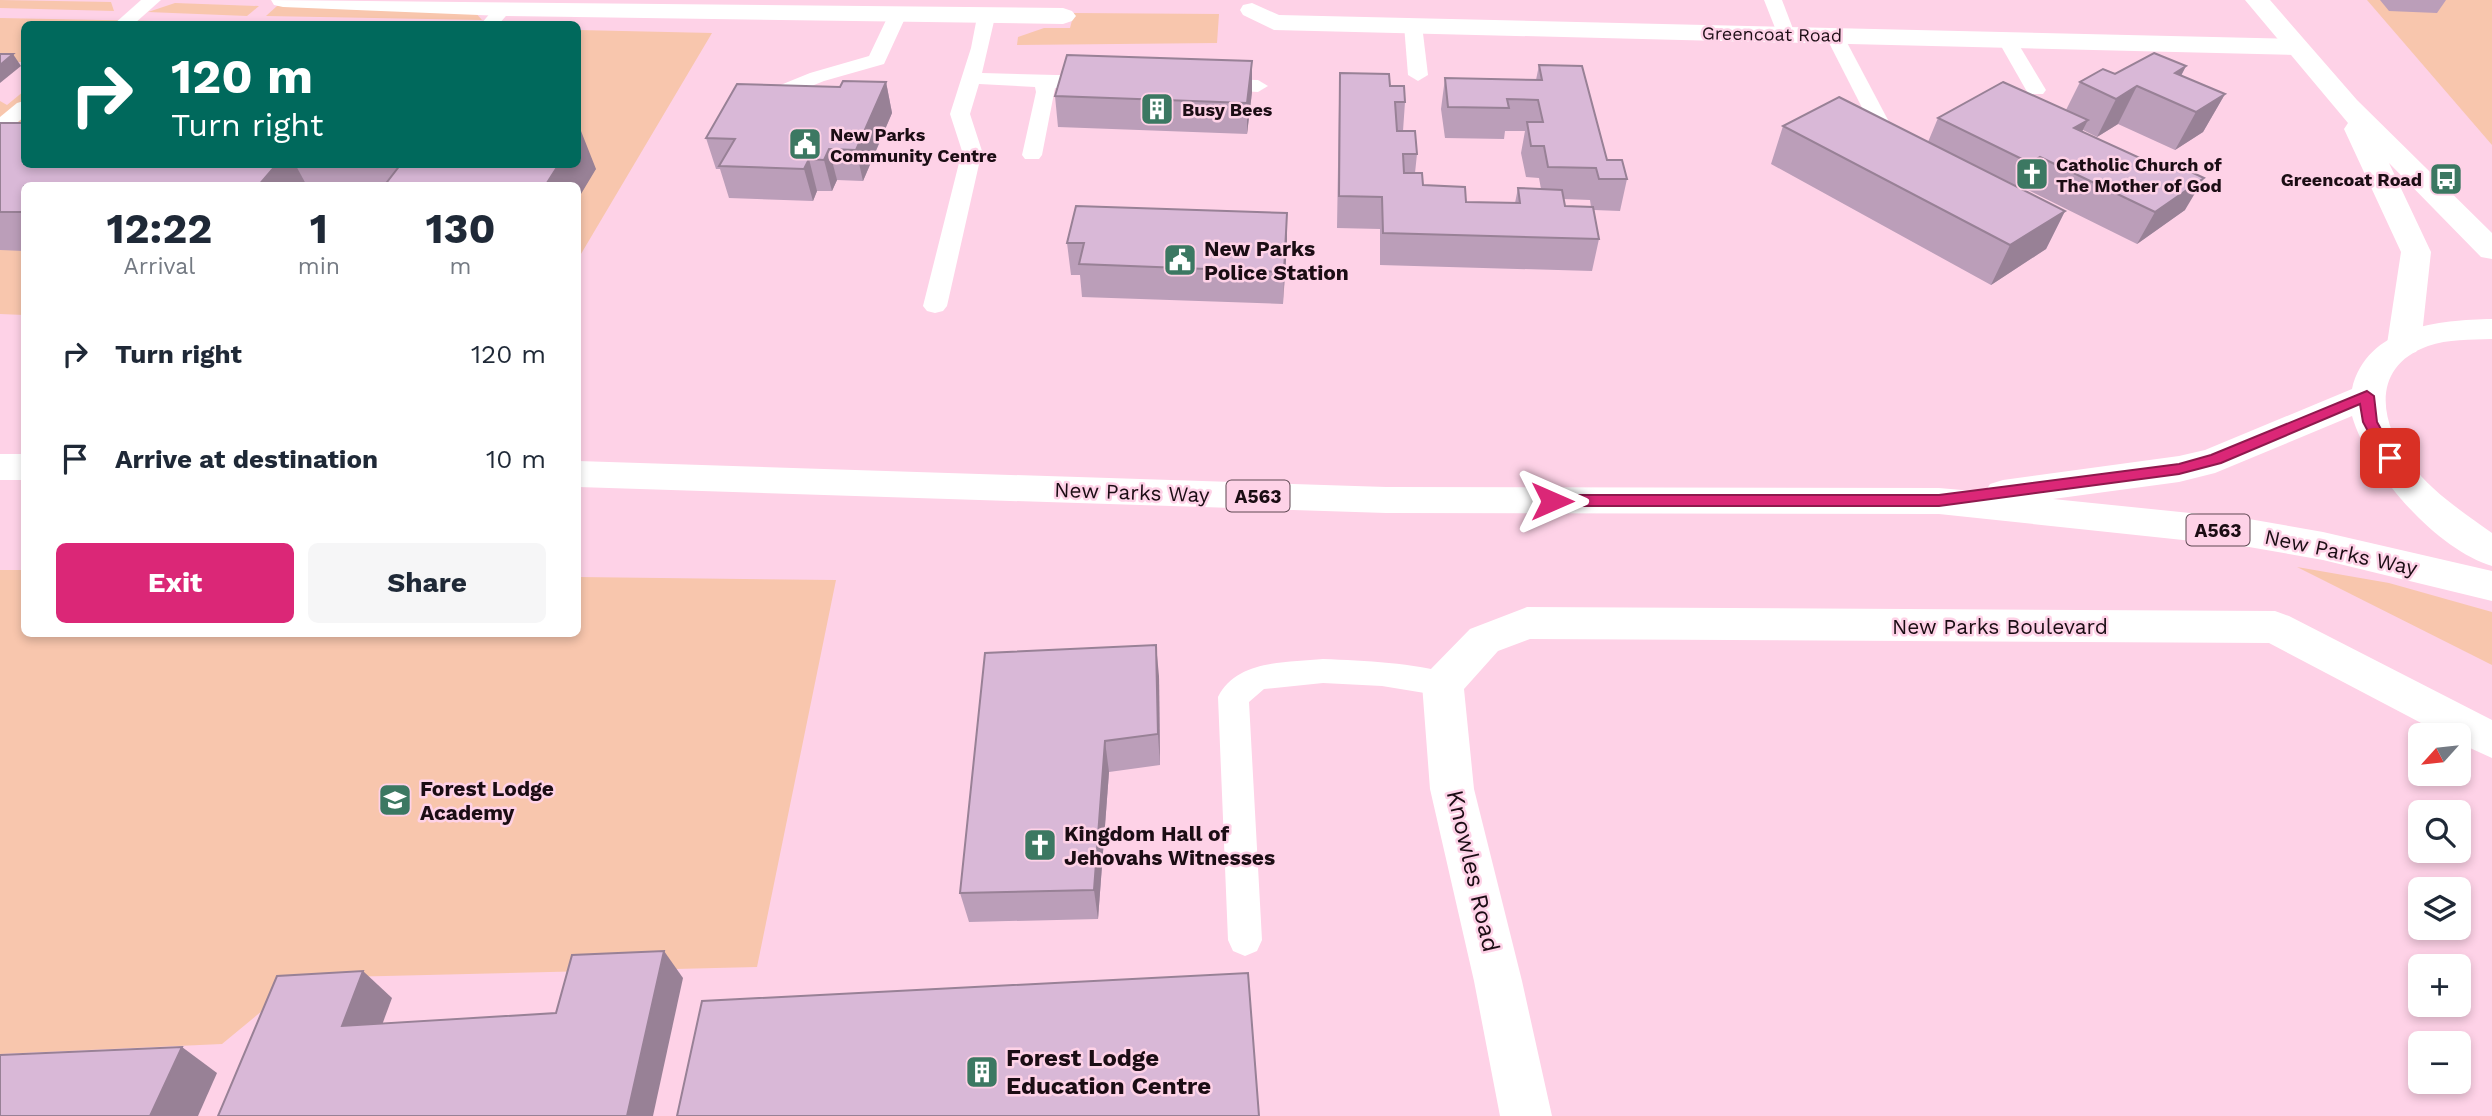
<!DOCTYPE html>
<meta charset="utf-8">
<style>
:root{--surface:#fff;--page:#f6f6f7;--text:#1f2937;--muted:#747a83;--accent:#db2777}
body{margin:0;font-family:"Work Sans",sans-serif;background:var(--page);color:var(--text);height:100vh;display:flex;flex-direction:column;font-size:26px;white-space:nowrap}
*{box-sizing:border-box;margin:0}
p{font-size:23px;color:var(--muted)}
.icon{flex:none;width:38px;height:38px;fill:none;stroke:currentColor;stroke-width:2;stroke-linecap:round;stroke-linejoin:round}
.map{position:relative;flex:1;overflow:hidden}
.side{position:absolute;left:21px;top:182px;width:560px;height:455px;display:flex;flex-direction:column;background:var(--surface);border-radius:10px;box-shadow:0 4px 10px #0003}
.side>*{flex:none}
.hud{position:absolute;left:21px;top:21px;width:560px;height:147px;border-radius:10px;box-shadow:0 4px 10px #0003;background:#00695c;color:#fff;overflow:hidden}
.needle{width:46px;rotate:243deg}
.buttons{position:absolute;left:2408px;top:723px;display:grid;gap:14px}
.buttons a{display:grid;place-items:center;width:63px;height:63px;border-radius:10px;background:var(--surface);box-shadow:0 4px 10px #0003;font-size:35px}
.pin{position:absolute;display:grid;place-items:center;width:60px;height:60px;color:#fff;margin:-30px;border-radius:14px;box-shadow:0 4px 10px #0006}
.me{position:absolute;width:77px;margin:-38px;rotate:90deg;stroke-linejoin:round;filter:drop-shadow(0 0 5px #0008)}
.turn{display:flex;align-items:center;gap:24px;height:147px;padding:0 35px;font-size:32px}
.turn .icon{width:91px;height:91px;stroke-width:2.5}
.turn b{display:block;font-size:49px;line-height:60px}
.eta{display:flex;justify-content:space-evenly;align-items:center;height:119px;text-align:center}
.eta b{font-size:42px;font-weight:700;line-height:49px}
.cta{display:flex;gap:14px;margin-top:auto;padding:14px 35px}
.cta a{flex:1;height:80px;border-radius:10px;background:var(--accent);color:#fff;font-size:28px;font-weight:700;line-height:80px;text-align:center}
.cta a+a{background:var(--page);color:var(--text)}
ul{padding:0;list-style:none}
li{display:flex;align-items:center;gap:21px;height:105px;padding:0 35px}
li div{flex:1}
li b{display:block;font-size:26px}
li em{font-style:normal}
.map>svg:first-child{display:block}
</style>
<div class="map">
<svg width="2492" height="1116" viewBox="0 0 2492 1116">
<rect width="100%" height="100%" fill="#fed2e7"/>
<g fill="#f8c6ad">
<polygon points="0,0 111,2 114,11 0,8"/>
<polygon points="2367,0 2492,0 2492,145"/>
<polygon points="175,3 259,6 247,16 148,12"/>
<polygon points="277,6 474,11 482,20 266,16"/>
<polygon points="1074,13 1219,14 1217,43 1017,45 1018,37 1044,28 1070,28"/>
<polygon points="0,18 310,24 24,24 24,62 0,62"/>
<polygon points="578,30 712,33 578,259 578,186 24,186 24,315 0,314 0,101 7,105 24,91 24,164 578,164"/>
<polygon points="2297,567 2389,583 2492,612 2492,665"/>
<polygon points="0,570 24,570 24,634 578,634 578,577 836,580 757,967 302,978 222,1044 0,1054"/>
</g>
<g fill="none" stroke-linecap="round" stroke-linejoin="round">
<g fill="#fff" fill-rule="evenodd">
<polygon points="141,0 161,0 134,24 114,24"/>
<polygon points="1764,0 1782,0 1795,34 1793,38 1779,38"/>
<polygon points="503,4 512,9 499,24 481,24 497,5"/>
<polygon points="898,9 907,14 884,64 824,81 772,102 758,102 755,98 758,94 810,73 869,56 889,14"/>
<polygon points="986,12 995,17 982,73 1096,76 1106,82 1096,88 1055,88 1042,155 1039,159 1025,159 1022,155 1036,92 1035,87 979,84 970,114 982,151 947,306 943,311 935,313 927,311 923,306 962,151 950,114 971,48 977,17"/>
<polygon points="1413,19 1422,25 1428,75 1418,81 1408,75 1404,25"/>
<polygon points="1834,29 1843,35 1897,137 1894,141 1880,141 1877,137 1825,35"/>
<polygon points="2006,33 2013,35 2046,90 2043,94 2029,94 2026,90 1997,39"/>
<polygon points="1214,79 1258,80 1268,86 1258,92 1207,89 1204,85 1207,81"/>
<polygon points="24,101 24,117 7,131 0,133 0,117 17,103"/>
<path d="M1323,659C1366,661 1412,662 1454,675L1458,684L1454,693L1443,696L1382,686L1323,683L1264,689L1249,702L1262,940L1257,951L1245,956L1233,951L1228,940L1218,697C1237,659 1287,663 1323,659Z"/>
</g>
<g fill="#fff" fill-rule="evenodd">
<polygon points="271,0 1063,8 1072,11 1076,16 1072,21 1063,24 503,16 283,7 274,5"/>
<polygon points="1252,3 1279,15 2296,39 2305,42 2309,47 2305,52 2296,55 1274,30 1243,15 1240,10 1243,5"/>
<polygon points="1527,607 2275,611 2289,616 2492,720 2492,758 2459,743 2459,735 2444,735 2269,643 1530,639 1498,651 1464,689 1474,789 1522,981 1552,1116 1500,1116 1474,981 1430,789 1422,684 1428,672 1470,629"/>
</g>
<polygon fill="#fff" fill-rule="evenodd" points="2245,0 2270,0 2357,100 2492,233 2492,259 2481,257 2389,163 2431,252 2421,344 2416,352 2404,355 2392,352 2387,344 2401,252 2344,129 2348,123"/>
<g fill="#fff" fill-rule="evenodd">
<path d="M2492,319V339C2471,340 2448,339 2428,346C2370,367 2379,423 2411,464C2432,492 2464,513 2492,533V566C2436,549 2368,472 2352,416L2215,473L2179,482L2053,499L2249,519L2323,532L2492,571V601L2323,560L2249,547L1939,514L1386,513L578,487V461L1386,487L1939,488L1985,492L1990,484L2003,480L2179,456L2205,450L2352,389C2367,326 2439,320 2492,319Z"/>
<rect x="0" y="454" width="24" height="26"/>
</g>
</g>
<g fill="#bb9eb9" fill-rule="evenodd">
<polygon points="2380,0 2446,0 2437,13 2389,11"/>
<path d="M1539,65L1607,160L1627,179L1620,211L1594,210L1599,239L1592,271L1380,265V229L1337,228L1339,104L1340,73L1390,86L1405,102L1403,131L1417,154L1415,173L1423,185L1466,202L1515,203L1518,188L1541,189L1539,178L1526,177L1521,153L1525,131H1505L1504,139L1445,138L1441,109L1445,78L1536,80ZM1563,199L1590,200L1591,207L1565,206Z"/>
<polygon points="2186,66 2181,76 2225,94 2203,132 2175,150 2118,124 2097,137 2083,130 2082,131 2185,210 2137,244 2024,188 2023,189 2065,211 2046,249 1991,285 1771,164 1783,126 1928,142 1938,118 2066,110 2080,82"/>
<polygon points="886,82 892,113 863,181 837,180 832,191 817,191 813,201 729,198 720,169 716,169 706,138 840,87"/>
<polygon points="1252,92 1247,134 1058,127 1055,96"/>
<polygon points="0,123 295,164 578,164 596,169 578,186 24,186 24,251 0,250"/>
<polygon points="1287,213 1283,304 1082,297 1080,275 1071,275 1067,243"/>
<polygon points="1159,676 1160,765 1109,772 1098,919 969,922 960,893"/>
</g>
<g fill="#988196">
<polygon points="13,54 21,66 0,83 0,65"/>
<polygon points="1252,61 1252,92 1247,134 1247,103"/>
<polygon points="2186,66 2168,100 2175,73"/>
<polygon points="886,82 892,113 863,181 856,150"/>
<polygon points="2137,86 2118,124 2097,137 2116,99"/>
<polygon points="2225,94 2203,132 2175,150 2196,112"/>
<polygon points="2088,120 2072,151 2074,128"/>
<polygon points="581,131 596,169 578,199 578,186 545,186 559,164 578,164 578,137"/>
<polygon points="829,149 837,180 832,191 824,160"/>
<polygon points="2040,157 2024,188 2015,194 2030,163"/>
<polygon points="809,159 817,191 813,201 804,169"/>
<polygon points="277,164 295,164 307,186 258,186"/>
<polygon points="2204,178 2185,210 2137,244 2155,212"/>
<polygon points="2065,211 2046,249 1991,285 2010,245"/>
<polygon points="1287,213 1287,245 1283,304 1284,272"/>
<polygon points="1156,645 1159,676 1160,765 1158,734"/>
<polygon points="1105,741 1109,772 1098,919 1094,890"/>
<polygon points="664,951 683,978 653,1116 627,1116"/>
<polygon points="363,971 392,998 372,1052 342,1026"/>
<polygon points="182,1047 217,1073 198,1116 150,1116"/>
</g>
<g fill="#d9b8d7" stroke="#988196" stroke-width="2">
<polygon points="2154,53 2186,66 2175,73 2225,94 2196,112 2137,86 2116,99 2080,82 2103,69 2115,74"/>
<polygon points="0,54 13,54 0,65"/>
<polygon points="1067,55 1252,61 1247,103 1055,96"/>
<polygon points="1539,65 1582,66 1607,160 1622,160 1627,179 1599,179 1596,168 1548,167 1544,146 1531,146 1527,122 1543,122 1538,100 1507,99 1509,108 1448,107 1445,78 1542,80"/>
<polygon points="1340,73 1389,74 1390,86 1404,86 1405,102 1395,102 1397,131 1415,131 1417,154 1403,154 1404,173 1422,173 1423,185 1465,187 1466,202 1520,203 1518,188 1562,190 1565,206 1593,207 1599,239 1383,233 1382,197 1339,196"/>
<polygon points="843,81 886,82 856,150 829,149 824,160 809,159 804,169 719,166 735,139 706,138 737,84 840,87"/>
<polygon points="2003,82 2088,120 2074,128 2166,170 2174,164 2204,178 2155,212 2040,157 2030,163 1938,118"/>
<polygon points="1839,97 2065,211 2010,245 1783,126"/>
<polygon points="0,123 24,123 24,164 277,164 258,186 24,186 24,212 0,212"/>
<polygon points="401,164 559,164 545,186 384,186"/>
<polygon points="1076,206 1287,213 1284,272 1079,264 1084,243 1067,243"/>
<polygon points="1156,645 1158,734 1105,741 1094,890 960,893 985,653"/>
<polygon points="664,951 627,1116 218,1116 277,976 363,971 342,1026 556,1013 572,955"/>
<polygon points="1248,973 1259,1116 677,1116 702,1001"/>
<polygon points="182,1047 150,1116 0,1116 0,1055"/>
</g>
<polygon fill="#db2777" stroke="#8e194d" stroke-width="2" points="2367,391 2374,396 2377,422 2397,458 2395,461 2384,461 2363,422 2360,404 2221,463 2179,474 1939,506 1552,506 1544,501 1552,495 1939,495 2017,485 2179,464 2211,455"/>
<defs>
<symbol id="building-square" viewBox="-11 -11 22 22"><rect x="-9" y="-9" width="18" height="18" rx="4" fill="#3c7862" stroke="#fed2e7"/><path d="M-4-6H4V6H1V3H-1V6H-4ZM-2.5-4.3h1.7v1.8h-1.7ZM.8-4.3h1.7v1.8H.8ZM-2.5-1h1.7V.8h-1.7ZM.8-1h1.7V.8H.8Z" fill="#fff"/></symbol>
<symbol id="civic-square" viewBox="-11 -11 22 22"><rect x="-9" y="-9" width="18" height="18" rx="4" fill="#3c7862" stroke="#fed2e7"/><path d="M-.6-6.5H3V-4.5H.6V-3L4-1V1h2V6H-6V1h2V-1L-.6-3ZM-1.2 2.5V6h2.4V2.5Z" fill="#fff"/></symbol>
<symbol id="church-square" viewBox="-11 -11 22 22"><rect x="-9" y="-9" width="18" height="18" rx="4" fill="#3c7862" stroke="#fed2e7"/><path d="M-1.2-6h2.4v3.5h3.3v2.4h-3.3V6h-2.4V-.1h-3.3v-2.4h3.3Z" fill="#fff"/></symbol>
<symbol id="bus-square" viewBox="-11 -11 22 22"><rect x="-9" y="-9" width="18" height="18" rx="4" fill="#3c7862" stroke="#fed2e7"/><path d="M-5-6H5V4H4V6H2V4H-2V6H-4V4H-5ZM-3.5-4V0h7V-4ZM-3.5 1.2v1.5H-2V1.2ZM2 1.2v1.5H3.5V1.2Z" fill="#fff"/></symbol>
<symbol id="school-square" viewBox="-11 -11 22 22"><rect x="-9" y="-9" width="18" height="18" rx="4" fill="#3c7862" stroke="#fed2e7"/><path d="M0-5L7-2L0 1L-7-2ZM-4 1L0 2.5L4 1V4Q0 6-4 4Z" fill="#fff"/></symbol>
</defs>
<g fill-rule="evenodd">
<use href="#building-square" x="1138" y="90" width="38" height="38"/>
<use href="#civic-square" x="786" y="125" width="38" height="38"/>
<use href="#church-square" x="2013" y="155" width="38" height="38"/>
<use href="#bus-square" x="2427" y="160" width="38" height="38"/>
<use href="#civic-square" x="1161" y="241" width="38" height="38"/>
<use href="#school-square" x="376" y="781" width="38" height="38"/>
<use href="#church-square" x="1021" y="826" width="38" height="38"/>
<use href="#building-square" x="963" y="1053" width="38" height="38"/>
</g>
<g text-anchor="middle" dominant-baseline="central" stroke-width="5" stroke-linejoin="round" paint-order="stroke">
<g font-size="18" fill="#1b0d14" stroke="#fed2e7">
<text transform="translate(1772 34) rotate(1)">Greencoat Road</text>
</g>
<g font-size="18" font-weight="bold" fill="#1b0d14" stroke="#fed2e7" text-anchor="start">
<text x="1182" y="109">Busy Bees</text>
<text x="830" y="134">New Parks<tspan x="830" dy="21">Community Centre</tspan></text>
<text x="2056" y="164">Catholic Church of<tspan x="2056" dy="21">The Mother of God</tspan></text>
<text x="2422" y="179" text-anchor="end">Greencoat Road</text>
</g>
<g fill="#fed2e7" stroke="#5f4853" stroke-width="2">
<rect x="1226.5" y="480.5" width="63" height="31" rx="5"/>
<rect x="2186.5" y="514.5" width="63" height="31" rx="5"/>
</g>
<g font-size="19" font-weight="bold" fill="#1b0d14">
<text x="1258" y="496">A563</text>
<text x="2218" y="530">A563</text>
</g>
<g font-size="21" font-weight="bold" fill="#1b0d14" stroke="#fed2e7" text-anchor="start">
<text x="1204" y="248">New Parks<tspan x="1204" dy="24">Police Station</tspan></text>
<text x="420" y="788">Forest Lodge<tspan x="420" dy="24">Academy</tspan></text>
<text x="1064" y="833">Kingdom Hall of<tspan x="1064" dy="24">Jehovahs Witnesses</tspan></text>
</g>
<g font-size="21" fill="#1b0d14" stroke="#fed2e7">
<text transform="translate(1132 492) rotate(2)">New Parks Way</text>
<text transform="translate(2341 552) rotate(12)">New Parks Way</text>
<text x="2000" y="626">New Parks Boulevard</text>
</g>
<g font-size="24" fill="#1b0d14" stroke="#fed2e7">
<text transform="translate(1473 871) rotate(77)">Knowles Road</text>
</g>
<g font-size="24" font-weight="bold" fill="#1b0d14" stroke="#fed2e7" text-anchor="start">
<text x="1006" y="1058">Forest Lodge<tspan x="1006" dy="28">Education Centre</tspan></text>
</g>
</g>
</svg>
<div class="buttons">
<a><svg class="needle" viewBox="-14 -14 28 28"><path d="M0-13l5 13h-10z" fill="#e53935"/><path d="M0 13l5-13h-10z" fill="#747a83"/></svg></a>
<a><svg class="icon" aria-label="search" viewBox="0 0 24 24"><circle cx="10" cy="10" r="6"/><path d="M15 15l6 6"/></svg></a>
<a><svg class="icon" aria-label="layers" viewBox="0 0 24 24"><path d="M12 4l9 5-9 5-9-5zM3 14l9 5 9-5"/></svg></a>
<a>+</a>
<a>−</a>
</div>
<div class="pin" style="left:2390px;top:458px;background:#d93025"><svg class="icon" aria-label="arrive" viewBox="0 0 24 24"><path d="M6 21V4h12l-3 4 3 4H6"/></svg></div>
<svg class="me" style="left:1552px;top:501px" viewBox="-20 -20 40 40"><path d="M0-17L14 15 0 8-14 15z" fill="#db2777" stroke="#fff" stroke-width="4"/></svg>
<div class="hud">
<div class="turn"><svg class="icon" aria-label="right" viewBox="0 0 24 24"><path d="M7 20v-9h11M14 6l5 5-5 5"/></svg><div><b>120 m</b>Turn right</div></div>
</div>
<section class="side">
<div class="eta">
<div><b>12:22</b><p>Arrival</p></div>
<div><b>1</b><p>min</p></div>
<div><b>130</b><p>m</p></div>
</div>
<ul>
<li><svg class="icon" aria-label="right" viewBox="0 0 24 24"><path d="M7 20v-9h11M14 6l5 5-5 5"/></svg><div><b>Turn right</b></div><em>120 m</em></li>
<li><svg class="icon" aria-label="arrive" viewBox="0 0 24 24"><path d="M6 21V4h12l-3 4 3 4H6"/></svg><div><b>Arrive at destination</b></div><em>10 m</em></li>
</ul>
<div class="cta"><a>Exit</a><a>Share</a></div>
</section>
</div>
